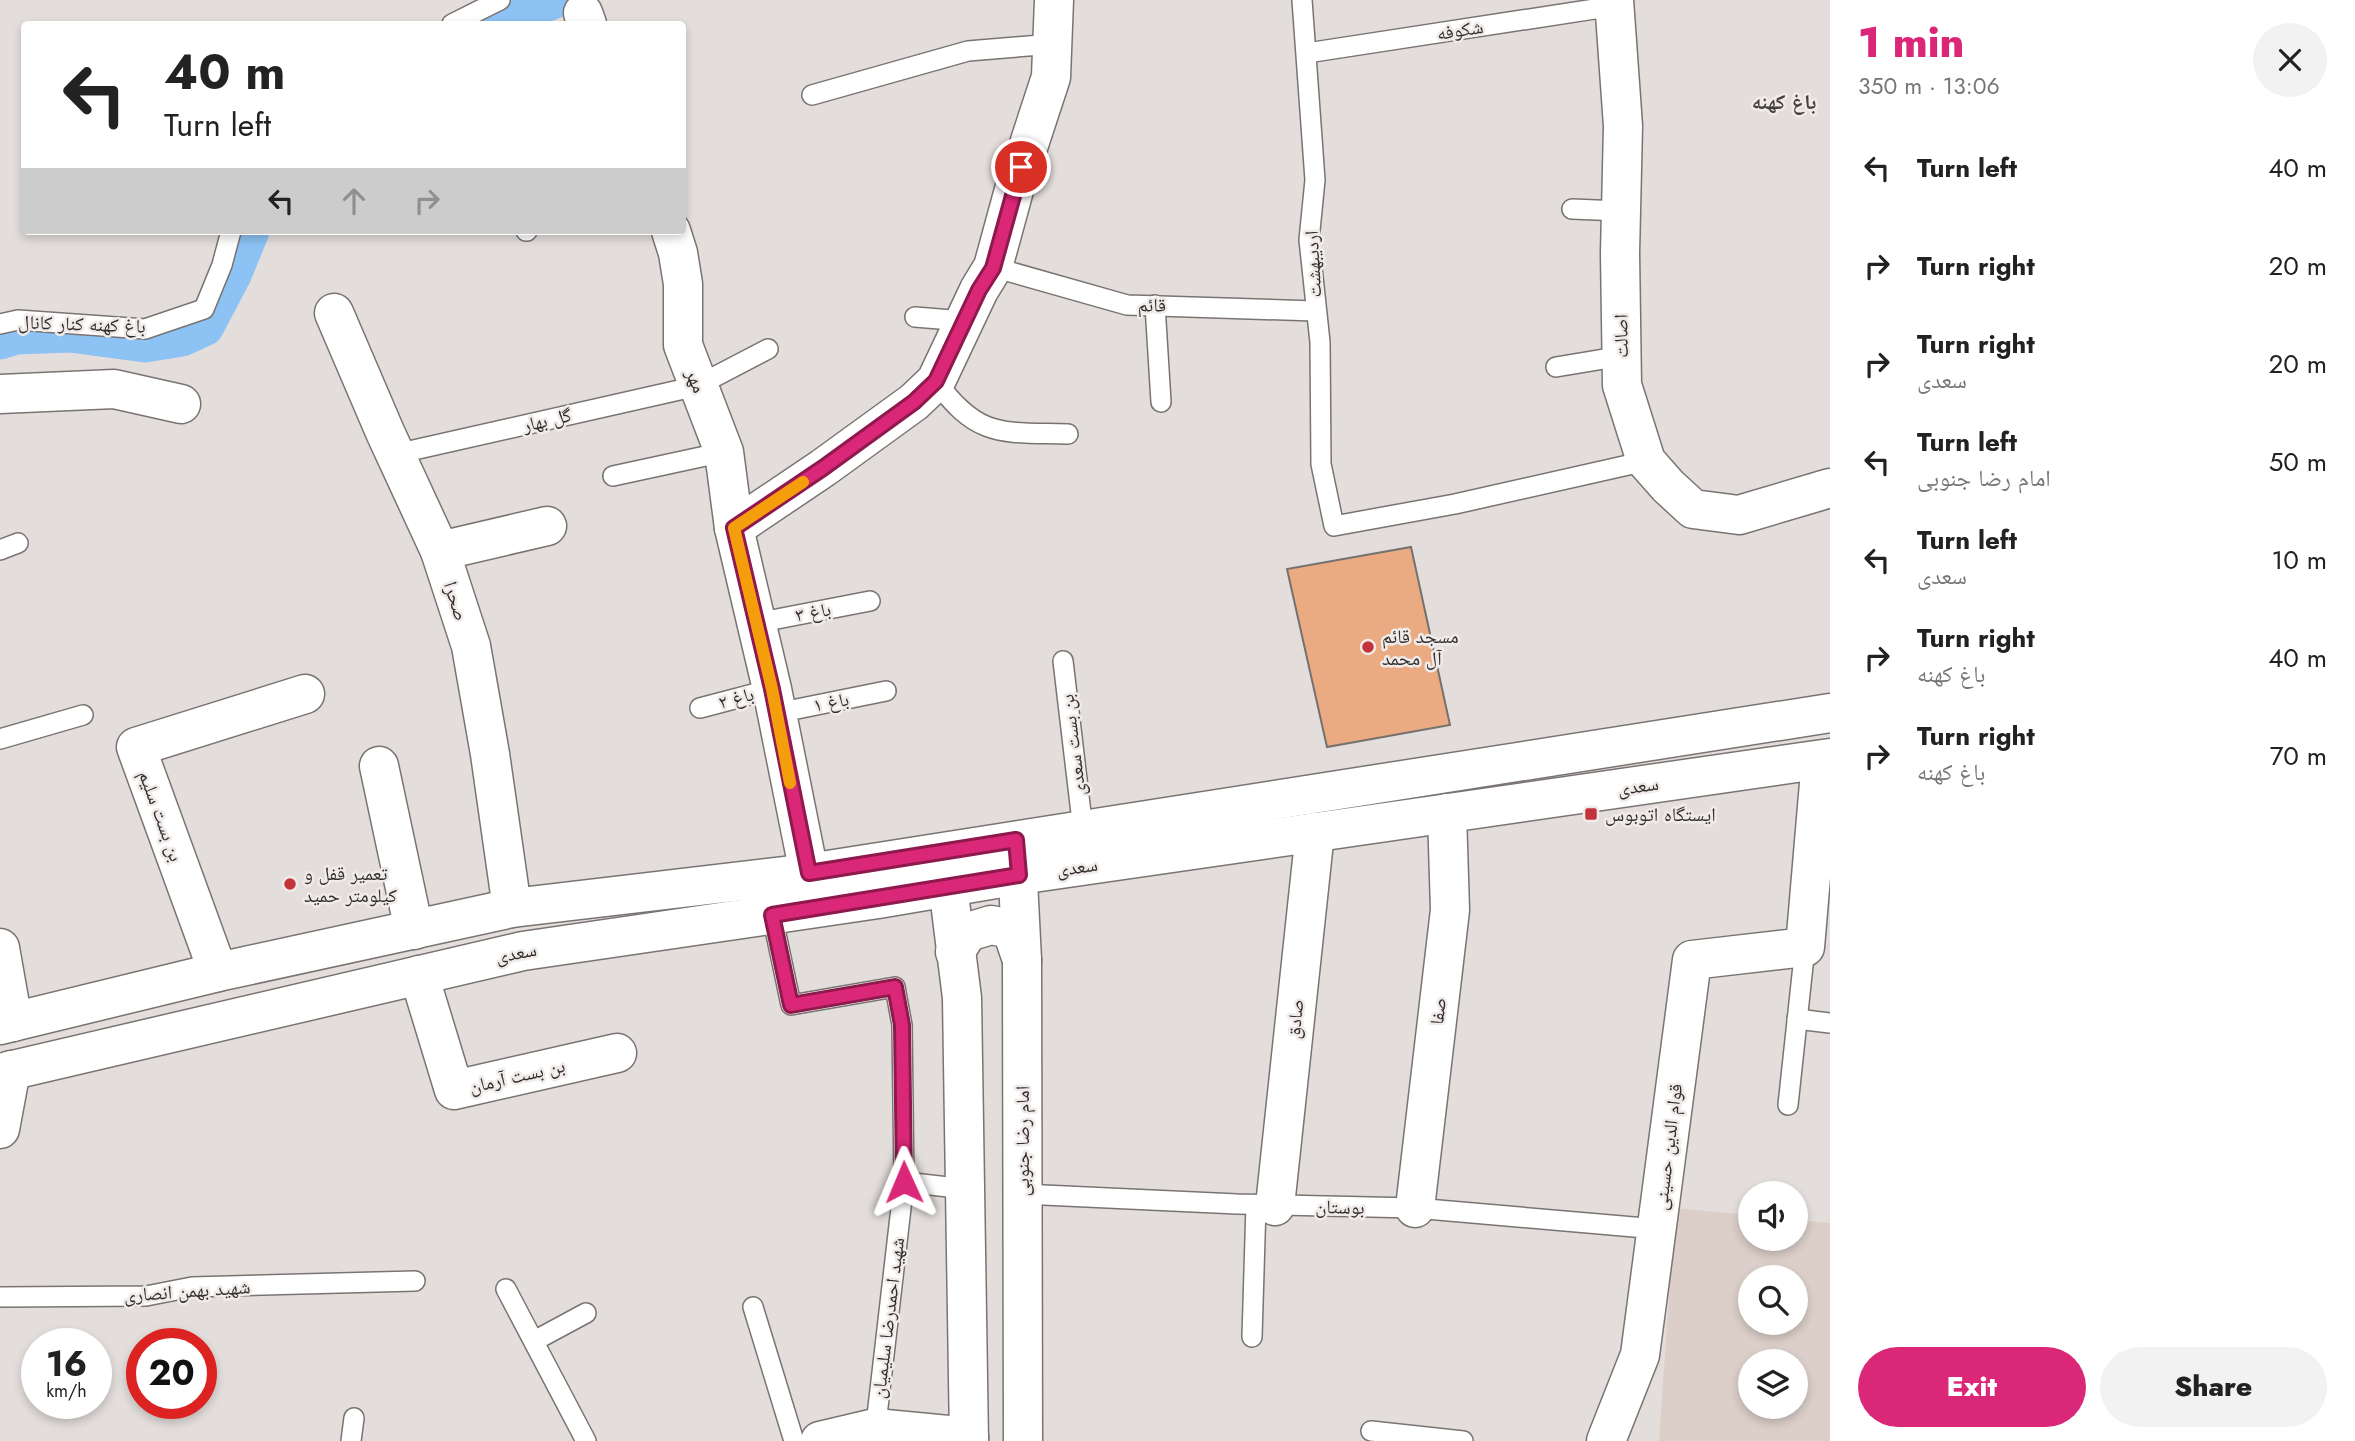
<!DOCTYPE html>
<meta charset="utf-8">
<style>
:root{--surface:#fff;--page:#f2f2f2;--text:#222;--muted:#767676;--accent:#db2777}
body{margin:0;font-family:Jost,"Noto Naskh Arabic",sans-serif;background:var(--page);color:var(--text);height:100vh;display:flex;flex-direction:column;font-size:26px;white-space:nowrap}
*{box-sizing:border-box;margin:0}
p{font-size:23px;color:var(--muted)}
.icon{flex:none;width:38px;height:38px;fill:none;stroke:currentColor;stroke-width:2;stroke-linecap:round;stroke-linejoin:round}
.map{position:relative;flex:1;overflow:hidden}
.details{display:flex;flex-direction:column;background:var(--surface);width:525px}
.details>*{flex:none}
.banner{position:absolute;left:21px;top:21px;width:665px;height:214px;border-radius:7px;box-shadow:0 4px 10px #0003;background:#fff;color:var(--text);overflow:hidden}
.fabs{position:absolute;left:1738px;top:1181px;display:grid;gap:14px}
.fabs a{display:grid;place-items:center;width:70px;height:70px;border-radius:50%;background:var(--surface);box-shadow:0 4px 10px #0003;font-size:35px}
.speed{position:absolute;left:21px;top:1328px;display:flex;gap:14px;font-size:35px;font-weight:700;text-align:center}
.speed>*{display:grid;place-content:center;width:91px;height:91px;border-radius:50%;background:var(--surface);box-shadow:0 4px 10px #0003;line-height:1}
.speed small{font-size:18px;font-weight:400}
.speed .limit{border:10px solid #d22;background:#fff;color:#111}
.pin{position:absolute;display:grid;place-items:center;width:60px;height:60px;color:#fff;margin:-30px;border:4px solid #fff;border-radius:50%;box-shadow:0 2px 7px #0007}
.me{position:absolute;width:77px;margin:-38px;rotate:359deg;stroke-linejoin:round;filter:drop-shadow(0 0 5px #0008)}
.turn{display:flex;align-items:center;gap:24px;height:147px;padding:0 28px;font-size:32px}
.turn .icon{width:91px;height:91px;stroke-width:2.5}
.turn b{display:block;font-size:49px;line-height:60px}
.lanes{display:flex;align-items:center;height:66px;padding:0 28px;background:#0003;justify-content:center;gap:35px;direction:ltr}
.lanes .off{opacity:.35}
.round{display:grid;place-items:center;flex:none;width:74px;height:74px;border-radius:37px;background:var(--page)}
.head{display:flex;align-items:center;justify-content:space-between;height:119px;padding:0 28px}
h1{font-size:42px;font-weight:800;line-height:52px;color:var(--accent)}
.primary-button{display:flex;gap:14px;margin-top:auto;padding:14px 28px}
.primary-button a{flex:1;height:80px;border-radius:42px;background:var(--accent);color:#fff;font-size:28px;font-weight:800;line-height:80px;text-align:center}
.primary-button a+a{background:var(--page);color:var(--text)}
ul{padding:0;list-style:none}
li{display:flex;align-items:center;gap:21px;height:98px;padding:0 28px}
li div{flex:1}
li b{display:block;font-size:26px}
li em{font-style:normal}
main{display:flex;flex:1;min-height:0}
.map>svg:first-child{display:block}
</style>
<main>
<div class="map">
<svg width="1830" height="1441" viewBox="0 0 1830 1441">
<rect width="100%" height="100%" fill="#e3dedb"/>
<path fill="#dccfc9" fill-rule="evenodd" d="M1675,1208L1750,1215V1239H1796V1220L1830,1223V1441H1659ZM1750,1278H1796V1323H1750ZM1750,1362H1796V1407H1750Z"/>
<g fill="none" stroke-linecap="round" stroke-linejoin="round">
<g stroke="#8cc2f4" stroke-width="35">
<polyline points="499,24 557,0"/>
<polyline points="0,342 16,337 70,335 145,345 182,339 206,328 234,275 252,231"/>
</g>
</g>
<polygon fill="#eaab82" stroke="#75716e" stroke-width="2" points="1411,547 1450,725 1327,747 1287,569"/>
<g fill="none" stroke-linecap="round" stroke-linejoin="round">
<defs>
<g id="lane">
<polyline points="1302,0 1315,180 1309,240 1320,342 1321,464 1334,526 1455,504 1646,461"/>
<polyline points="452,24 500,0"/>
<polyline points="1307,53 1614,6"/>
<polyline points="812,95 968,51 1053,44"/>
<polyline points="1572,209 1621,211"/>
<polyline points="526,231 527,231"/>
<polyline points="993,267 1127,305 1315,311"/>
<polyline points="1155,305 1161,402"/>
<polyline points="915,317 964,321"/>
<polyline points="0,324 18,320 145,329 204,309 222,265 231,231"/>
<polyline points="1556,367 1622,356"/>
<path d="M936,381C978,439 1002,432 1068,434"/>
<polyline points="396,454 697,386 768,349"/>
<polyline points="613,476 724,452"/>
<polyline points="0,550 18,543"/>
<polyline points="756,623 870,601"/>
<polyline points="1063,661 1083,830"/>
<polyline points="700,708 772,689"/>
<polyline points="777,713 886,691"/>
<polyline points="0,739 83,715"/>
<polyline points="772,915 791,1005 895,987 902,1025 904,1182 875,1433"/>
<polyline points="1797,1019 1830,1023"/>
<polyline points="1788,1105 1805,947"/>
<polyline points="904,1182 966,1189"/>
<polyline points="1022,1194 1237,1204 1415,1208 1657,1229"/>
<polyline points="506,1289 586,1441"/>
<polyline points="0,1297 146,1296 192,1287 415,1281"/>
<polyline points="753,1307 794,1441"/>
<polyline points="1252,1337 1256,1205"/>
<polyline points="534,1341 586,1313"/>
<polyline points="1371,1431 1463,1441"/>
<polyline points="351,1441 354,1418"/>
</g>
<g id="street">
<polyline points="1614,0 1623,126 1620,253 1622,385 1646,461 1668,486 1693,509 1739,515 1830,488"/>
<polyline points="583,13 587,24"/>
<polyline points="671,231 678,253 683,284 683,345 724,452 734,528 772,689 809,873"/>
<polyline points="334,313 385,432 440,551 471,646 490,754 512,908"/>
<polyline points="0,394 114,389 181,404"/>
<polyline points="734,528 823,468 914,402 936,381 979,290 993,267 1014,190 1051,77 1054,0"/>
<polyline points="440,551 547,526"/>
<polyline points="379,766 414,930"/>
<polyline points="0,948 13,1022"/>
<polyline points="218,972 136,747 305,694"/>
<polyline points="419,975 454,1090 617,1053"/>
<polyline points="0,1129 11,1070"/>
<polyline points="1275,1206 1315,832"/>
<polyline points="1415,1208 1450,910 1447,813"/>
<polyline points="820,1441 875,1428 969,1437"/>
<polyline points="1606,1441 1640,1355 1692,960 1805,947 1821,760"/>
</g>
<g id="secondary">
<polyline points="1016,841 1022,960 1023,1441"/>
<polyline points="944,854 962,998 969,1441"/>
<polyline points="955,952 968,932 991,925 1006,928 1013,934 1022,960"/>
</g>
<g id="primary">
<polyline points="0,1025 218,972 512,908 809,873 1830,713"/>
<polyline points="0,1073 523,951 878,899 1019,875 1830,758"/>
</g>
</defs>
<use href="#lane" stroke="#797472" stroke-width="22"/>
<use href="#street" stroke="#797472" stroke-width="41"/>
<use href="#secondary" stroke="#797472" stroke-width="41"/>
<use href="#primary" stroke="#797472" stroke-width="41"/>
<use href="#lane" stroke="#fff" stroke-width="19"/>
<use href="#street" stroke="#fff" stroke-width="38"/>
<use href="#secondary" stroke="#fff" stroke-width="38"/>
<use href="#primary" stroke="#fff" stroke-width="38"/>
</g>
<g fill="none" stroke-linecap="round" stroke-linejoin="round">
<defs>
<polyline id="route" points="904,1182 902,1025 895,987 791,1005 772,915 1019,875 1016,840 809,873 772,689 734,528 823,468 914,402 936,381 979,290 993,268 1021,167"/>
</defs>
<use href="#route" stroke="#8e194d" stroke-width="18"/>
<use href="#route" stroke="#db2777" stroke-width="12"/>
<polyline stroke="#f59e0b" stroke-width="12" points="790,783 772,689 734,528 803,482"/>
</g>
<g fill="#c3333b" stroke="#f0ebe8" stroke-width="2.5">
<circle cx="1368" cy="647" r="7"/>
<rect x="1584" y="807" width="14" height="14" rx="3.5"/>
<circle cx="290" cy="884" r="7"/>
</g>
<g text-anchor="middle" dominant-baseline="central" stroke-width="5" stroke-linejoin="round" paint-order="stroke">
<g font-size="19" fill="#312f2e" stroke="#f0ebe8">
<text transform="translate(1460 30) rotate(-9)">شکوفه</text>
<text transform="translate(1313 264) rotate(-93)">اردیبهشت</text>
<text transform="translate(1152 305) rotate(1)">قائم</text>
<text transform="translate(82 324) rotate(2)">باغ کهنه کنار کانال</text>
<text transform="translate(1621 336) rotate(-91)">اصالت</text>
<text transform="translate(696 381) rotate(68)">مهر</text>
<text transform="translate(547 420) rotate(-13)">گل بهار</text>
<text transform="translate(456 601) rotate(72)">صحرا</text>
<text transform="translate(813 612) rotate(-11)">باغ ۳</text>
<text transform="translate(736 698) rotate(-15)">باغ ۲</text>
<text transform="translate(831 702) rotate(-11)">باغ ۱</text>
<text transform="translate(1073 745) rotate(-97)">بن بست سعدی</text>
<text transform="translate(1638 786) rotate(-8)">سعدی</text>
<text transform="translate(161 816) rotate(70)">بن بست سلیم</text>
<text transform="translate(1077 867) rotate(-8)">سعدی</text>
<text transform="translate(516 953) rotate(-11)">سعدی</text>
<text transform="translate(1438 1011) rotate(-83)">صفا</text>
<text transform="translate(1295 1019) rotate(-84)">صادق</text>
<text transform="translate(517 1076) rotate(-13)">بن بست آرمان</text>
<text transform="translate(1022 1141) rotate(-90)">امام رضا جنوبی</text>
<text transform="translate(1668 1147) rotate(-83)">قوام الدین حسینی</text>
<text transform="translate(1340 1207) rotate(1)">بوستان</text>
<text transform="translate(187 1291) rotate(-4)">شهید بهمن انصاری</text>
<text transform="translate(888 1318) rotate(-83)">شهید احمدرضا سلیمیان</text>
</g>
<g font-size="19" fill="#312f2e" stroke="#f0ebe8" text-anchor="start">
<text x="1382" y="636">مسجد قائم<tspan x="1382" dy="22">آل محمد</tspan></text>
<text x="1605" y="814">ایستگاه اتوبوس</text>
<text x="304" y="873">تعمیر قفل و<tspan x="304" dy="22">کیلومتر حمید</tspan></text>
</g>
<g font-size="21" font-weight="bold" fill="#44403e" stroke="#f0ebe8">
<text x="1784" y="102">باغ کهنه</text>
</g>
</g>
</svg>
<div class="fabs">
<a><svg class="icon" aria-label="sound" viewBox="0 0 24 24"><path d="M4 9h4l5-4v14l-5-4H4zM17 9q2 3 0 6"/></svg></a>
<a><svg class="icon" aria-label="search" viewBox="0 0 24 24"><circle cx="10" cy="10" r="6"/><path d="M15 15l6 6"/></svg></a>
<a><svg class="icon" aria-label="layers" viewBox="0 0 24 24"><path d="M12 4l9 5-9 5-9-5zM3 14l9 5 9-5"/></svg></a>
</div>
<div class="speed"><div>16<small>km/h</small></div><div class="limit">20</div></div>
<div class="pin" style="left:1021px;top:167px;background:#d93025"><svg class="icon" aria-label="arrive" viewBox="0 0 24 24"><path d="M6 21V4h12l-3 4 3 4H6"/></svg></div>
<svg class="me" style="left:904px;top:1182px" viewBox="-20 -20 40 40"><path d="M0-17L14 15 0 8-14 15z" fill="#db2777" stroke="#fff" stroke-width="4"/></svg>
<div class="banner">
<div class="turn"><svg class="icon" aria-label="left" viewBox="0 0 24 24"><path d="M17 20v-9H6M10 6l-5 5 5 5"/></svg><div><b>40 m</b>Turn left</div></div>
<div class="lanes"><svg class="icon" aria-label="left" viewBox="0 0 24 24"><path d="M17 20v-9H6M10 6l-5 5 5 5"/></svg><svg class="icon off" aria-label="ahead" viewBox="0 0 24 24"><path d="M12 20V5M6 11l6-6 6 6"/></svg><svg class="icon off" aria-label="right" viewBox="0 0 24 24"><path d="M7 20v-9h11M14 6l5 5-5 5"/></svg></div>
</div>
</div>
<section class="details">
<div class="head"><div><h1>1 min</h1><p>350 m · 13:06</p></div><a class="round"><svg class="icon" aria-label="close" viewBox="0 0 24 24"><path d="M6 6l12 12M18 6L6 18"/></svg></a></div>
<ul>
<li><svg class="icon" aria-label="left" viewBox="0 0 24 24"><path d="M17 20v-9H6M10 6l-5 5 5 5"/></svg><div><b>Turn left</b></div><em>40 m</em></li>
<li><svg class="icon" aria-label="right" viewBox="0 0 24 24"><path d="M7 20v-9h11M14 6l5 5-5 5"/></svg><div><b>Turn right</b></div><em>20 m</em></li>
<li><svg class="icon" aria-label="right" viewBox="0 0 24 24"><path d="M7 20v-9h11M14 6l5 5-5 5"/></svg><div><b>Turn right</b><p>سعدی</p></div><em>20 m</em></li>
<li><svg class="icon" aria-label="left" viewBox="0 0 24 24"><path d="M17 20v-9H6M10 6l-5 5 5 5"/></svg><div><b>Turn left</b><p>امام رضا جنوبی</p></div><em>50 m</em></li>
<li><svg class="icon" aria-label="left" viewBox="0 0 24 24"><path d="M17 20v-9H6M10 6l-5 5 5 5"/></svg><div><b>Turn left</b><p>سعدی</p></div><em>10 m</em></li>
<li><svg class="icon" aria-label="right" viewBox="0 0 24 24"><path d="M7 20v-9h11M14 6l5 5-5 5"/></svg><div><b>Turn right</b><p>باغ کهنه</p></div><em>40 m</em></li>
<li><svg class="icon" aria-label="right" viewBox="0 0 24 24"><path d="M7 20v-9h11M14 6l5 5-5 5"/></svg><div><b>Turn right</b><p>باغ کهنه</p></div><em>70 m</em></li>
</ul>
<div class="primary-button"><a>Exit</a><a>Share</a></div>
</section>
</main>
